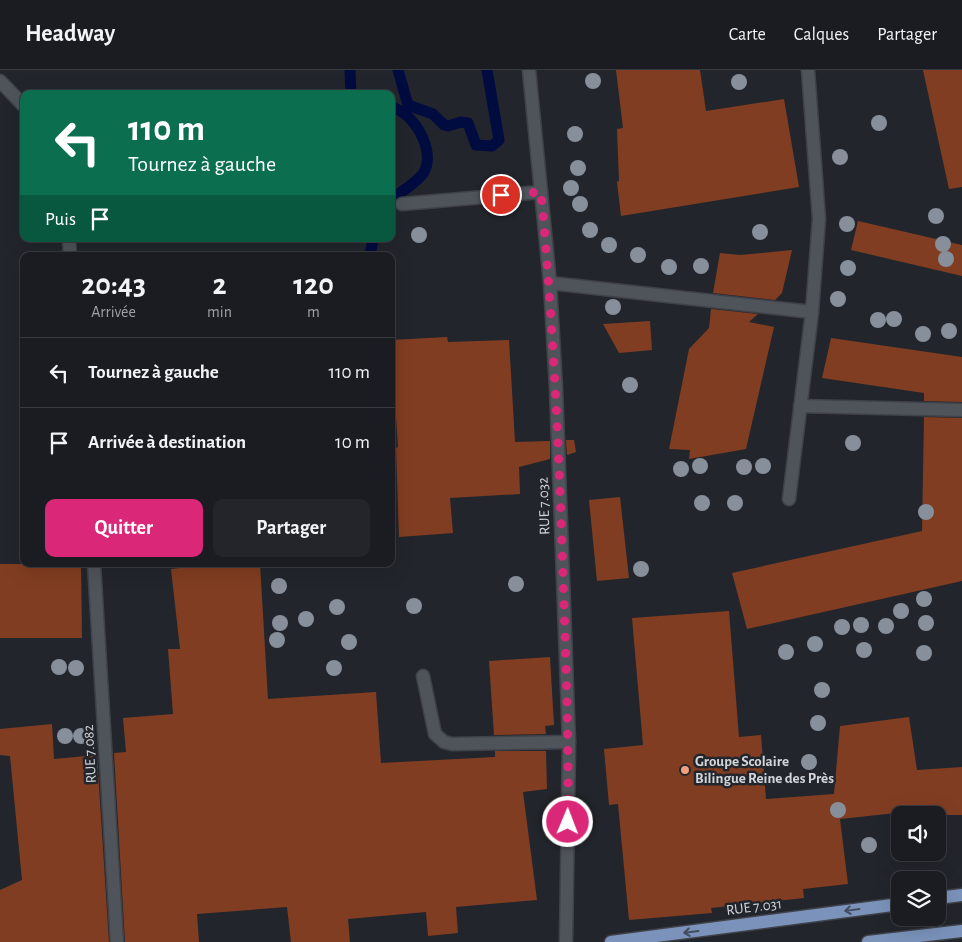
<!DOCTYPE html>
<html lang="fr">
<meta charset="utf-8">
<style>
:root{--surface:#1a1c21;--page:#23252a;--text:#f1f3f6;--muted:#9fa1a5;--line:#383a3f;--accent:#db2777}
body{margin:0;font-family:"Alegreya Sans",sans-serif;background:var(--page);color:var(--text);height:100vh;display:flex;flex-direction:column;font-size:19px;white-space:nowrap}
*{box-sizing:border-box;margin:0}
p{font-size:16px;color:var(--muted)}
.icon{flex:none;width:28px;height:28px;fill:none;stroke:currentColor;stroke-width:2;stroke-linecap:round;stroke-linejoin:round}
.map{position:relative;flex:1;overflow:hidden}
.sheet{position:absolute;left:20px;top:182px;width:375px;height:315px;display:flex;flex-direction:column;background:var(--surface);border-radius:10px;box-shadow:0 5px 20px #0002,0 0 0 1px var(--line)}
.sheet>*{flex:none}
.top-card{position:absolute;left:20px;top:20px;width:375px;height:152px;border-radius:10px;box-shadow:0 5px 20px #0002,0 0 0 1px var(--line);background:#0b6e4f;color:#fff;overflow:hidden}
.controls{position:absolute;left:891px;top:736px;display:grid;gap:10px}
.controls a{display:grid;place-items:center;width:55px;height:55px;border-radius:10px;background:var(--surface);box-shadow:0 5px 20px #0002,0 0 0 1px var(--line);font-size:25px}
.pin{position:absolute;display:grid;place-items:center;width:42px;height:42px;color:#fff;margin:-21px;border:2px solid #fff;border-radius:50%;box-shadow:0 1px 5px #0007}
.me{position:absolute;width:55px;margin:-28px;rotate:1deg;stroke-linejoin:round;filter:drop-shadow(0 0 4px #0008)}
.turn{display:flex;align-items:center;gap:18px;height:105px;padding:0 25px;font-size:22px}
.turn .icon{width:65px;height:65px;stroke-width:2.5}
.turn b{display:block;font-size:35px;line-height:42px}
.then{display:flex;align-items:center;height:48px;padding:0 25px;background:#0003;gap:10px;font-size:19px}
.eta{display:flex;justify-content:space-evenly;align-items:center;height:85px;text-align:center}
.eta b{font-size:30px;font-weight:700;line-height:35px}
.primary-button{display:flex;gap:10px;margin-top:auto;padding:10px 25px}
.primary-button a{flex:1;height:58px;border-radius:10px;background:var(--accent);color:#fff;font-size:20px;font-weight:700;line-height:58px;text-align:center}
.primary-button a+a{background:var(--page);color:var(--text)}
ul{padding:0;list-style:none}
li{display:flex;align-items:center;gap:15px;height:70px;padding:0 25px;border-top:1px solid var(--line)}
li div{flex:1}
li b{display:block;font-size:19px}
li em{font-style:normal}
header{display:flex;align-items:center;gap:30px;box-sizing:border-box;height:70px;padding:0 25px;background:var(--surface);border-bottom:1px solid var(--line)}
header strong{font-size:24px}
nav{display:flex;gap:28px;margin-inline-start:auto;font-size:18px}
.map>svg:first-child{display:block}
</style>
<header>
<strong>Headway</strong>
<nav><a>Carte</a><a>Calques</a><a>Partager</a></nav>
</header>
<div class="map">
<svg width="962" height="872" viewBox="0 0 962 872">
<rect width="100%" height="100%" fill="#22262c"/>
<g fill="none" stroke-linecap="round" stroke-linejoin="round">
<g stroke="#000b40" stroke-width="11">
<polyline points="350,0 351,24"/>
<polyline points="398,0 408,35 433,44 444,55 448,56 461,52 468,53 476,75 492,76 499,70 487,0"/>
<path d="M391,37C414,42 436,81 424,102C419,111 400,123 391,129"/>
<polyline points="370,186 373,169"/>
</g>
</g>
<g fill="#813d21">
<polygon points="616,0 700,0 706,41 784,29 799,117 621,146 617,112 619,111 617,59 623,58"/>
<polygon points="923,0 962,0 962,117 949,119"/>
<polygon points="858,151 962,175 962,206 851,180"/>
<polygon points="792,180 782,223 775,230 713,223 720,183 740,185"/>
<polygon points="711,239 758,244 749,252 774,257 746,379 689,389 690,380 669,379 689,279 709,258"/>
<polygon points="650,251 652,280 619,283 603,254"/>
<polygon points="447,267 448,272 509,270 515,372 550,371 550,389 519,397 520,424 450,428 453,463 399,467 396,378 398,377 391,270"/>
<polygon points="831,268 962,287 962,332 924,331 924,323 822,308"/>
<polygon points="924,347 962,348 962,511 747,559 732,503 922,461"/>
<polygon points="566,370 574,370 576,382 567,385"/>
<polygon points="620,427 629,508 597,511 589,430"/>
<polygon points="0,494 81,494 82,568 0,568"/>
<polygon points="218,494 260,494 268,629 376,622 381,693 495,687 495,681 546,681 547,719 523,722 537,830 456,837 458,863 428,866 426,842 348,849 350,872 291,872 287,837 197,844 199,872 125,872 114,683 126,682 123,648 173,644 168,579 180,579 171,499"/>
<polygon points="729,541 739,667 761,665 766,729 834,724 840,656 909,647 917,700 962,697 962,745 933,745 933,739 840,749 848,814 803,819 804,828 711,838 712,843 629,850 618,734 609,735 604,679 643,675 632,548"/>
<polygon points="550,587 554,655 545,656 546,664 494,665 489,591"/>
<polygon points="52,654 54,689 97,685 109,872 0,872 0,820 22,810 10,686 0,685 0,659"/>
</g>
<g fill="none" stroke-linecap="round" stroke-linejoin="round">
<defs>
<g id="minor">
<polyline points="529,0 550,213 556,318 569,672 566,872"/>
<polyline points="0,11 24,36"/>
<polyline points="402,134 541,122"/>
<polyline points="69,169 70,186"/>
<polyline points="550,213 812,242"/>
<polyline points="800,336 962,340"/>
<polyline points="789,429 812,242 819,149 808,0"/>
<polyline points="94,494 117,872"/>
<polyline points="423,606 435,664 444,672 452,674 569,672"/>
</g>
<g id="major">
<polyline points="938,828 962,825"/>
<polyline points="611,872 900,834"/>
<polyline points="868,872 962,861"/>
</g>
</defs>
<use href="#minor" stroke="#3f4248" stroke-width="15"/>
<use href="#major" stroke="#3f4248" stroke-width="15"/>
<use href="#minor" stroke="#4f545b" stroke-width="12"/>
<use href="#major" stroke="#7b93bb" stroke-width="12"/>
</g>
<g fill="#878f9b">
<circle cx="593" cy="11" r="8"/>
<circle cx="739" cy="12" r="8"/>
<circle cx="879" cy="53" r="8"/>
<circle cx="575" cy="64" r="8"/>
<circle cx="840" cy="87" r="8"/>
<circle cx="578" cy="98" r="8"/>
<circle cx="571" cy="118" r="8"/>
<circle cx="580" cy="134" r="8"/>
<circle cx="936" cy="146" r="8"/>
<circle cx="847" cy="154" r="8"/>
<circle cx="590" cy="160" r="8"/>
<circle cx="760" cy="162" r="8"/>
<circle cx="419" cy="165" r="8"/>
<circle cx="943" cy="174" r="8"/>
<circle cx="609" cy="175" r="8"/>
<circle cx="638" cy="185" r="8"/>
<circle cx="946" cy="189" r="8"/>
<circle cx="701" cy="196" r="8"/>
<circle cx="669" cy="197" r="8"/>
<circle cx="848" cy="198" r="8"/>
<circle cx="838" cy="229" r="8"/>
<circle cx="613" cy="237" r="8"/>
<circle cx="894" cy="249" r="8"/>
<circle cx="878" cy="250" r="8"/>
<circle cx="949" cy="261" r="8"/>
<circle cx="923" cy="264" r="8"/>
<circle cx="630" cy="315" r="8"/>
<circle cx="853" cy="373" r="8"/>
<circle cx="700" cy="396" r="8"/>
<circle cx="763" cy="396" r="8"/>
<circle cx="744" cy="397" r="8"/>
<circle cx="681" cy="399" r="8"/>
<circle cx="702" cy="433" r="8"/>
<circle cx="735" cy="433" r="8"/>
<circle cx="926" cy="442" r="8"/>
<circle cx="641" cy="499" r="8"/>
<circle cx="516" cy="514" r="8"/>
<circle cx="279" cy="516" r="8"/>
<circle cx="924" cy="529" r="8"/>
<circle cx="414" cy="536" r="8"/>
<circle cx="337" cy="537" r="8"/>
<circle cx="901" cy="541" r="8"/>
<circle cx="306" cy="549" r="8"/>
<circle cx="280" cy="553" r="8"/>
<circle cx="926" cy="553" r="8"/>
<circle cx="861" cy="555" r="8"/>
<circle cx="886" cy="556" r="8"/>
<circle cx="842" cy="557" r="8"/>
<circle cx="277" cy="570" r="8"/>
<circle cx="349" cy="572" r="8"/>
<circle cx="815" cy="574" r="8"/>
<circle cx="864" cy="580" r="8"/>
<circle cx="786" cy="582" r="8"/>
<circle cx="924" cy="583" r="8"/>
<circle cx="59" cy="597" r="8"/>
<circle cx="76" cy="598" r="8"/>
<circle cx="334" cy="598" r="8"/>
<circle cx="822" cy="620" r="8"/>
<circle cx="818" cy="653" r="8"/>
<circle cx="65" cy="666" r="8"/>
<circle cx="81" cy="666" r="8"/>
<circle cx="809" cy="692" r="8"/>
<circle cx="838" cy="740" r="8"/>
<circle cx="869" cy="775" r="8"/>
</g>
<defs><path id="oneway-shaft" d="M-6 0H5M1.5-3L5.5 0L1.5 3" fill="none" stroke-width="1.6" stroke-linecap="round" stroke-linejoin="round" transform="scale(1.25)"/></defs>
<g stroke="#414c5e">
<use href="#oneway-shaft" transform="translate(852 840) rotate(172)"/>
<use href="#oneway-shaft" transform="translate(691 862) rotate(173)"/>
</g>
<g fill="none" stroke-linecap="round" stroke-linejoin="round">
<path stroke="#db2777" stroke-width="9" stroke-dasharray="0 16.2" d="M501,125L541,122C552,240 558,358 562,476C565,568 569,660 568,752"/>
</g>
<circle fill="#f2a081" stroke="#22262c" stroke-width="2" cx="685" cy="700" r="5"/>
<g text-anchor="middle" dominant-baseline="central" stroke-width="5" stroke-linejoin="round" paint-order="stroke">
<g font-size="15" fill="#d2d5d9" stroke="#22262c">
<text transform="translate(544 436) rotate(-92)">RUE 7.032</text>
<text transform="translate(90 684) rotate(-93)">RUE 7.082</text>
<text transform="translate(754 837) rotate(-7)">RUE 7.031</text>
</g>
<g font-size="15" font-weight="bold" fill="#d2d5d9" stroke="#22262c" text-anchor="start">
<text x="695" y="691">Groupe Scolaire<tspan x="695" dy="17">Bilingue Reine des Près</tspan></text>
</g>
</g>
</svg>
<div class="controls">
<a><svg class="icon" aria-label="sound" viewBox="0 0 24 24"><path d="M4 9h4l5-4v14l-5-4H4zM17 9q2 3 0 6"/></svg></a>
<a><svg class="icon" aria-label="layers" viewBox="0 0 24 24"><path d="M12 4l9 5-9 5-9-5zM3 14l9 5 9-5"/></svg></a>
</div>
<div class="pin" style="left:501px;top:125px;background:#d93025"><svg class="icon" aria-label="arrive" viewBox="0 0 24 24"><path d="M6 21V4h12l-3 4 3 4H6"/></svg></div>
<svg class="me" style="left:568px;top:752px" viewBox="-20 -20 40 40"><circle r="17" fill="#db2777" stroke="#fff" stroke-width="3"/><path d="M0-11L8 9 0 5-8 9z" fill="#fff"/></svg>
<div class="top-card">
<div class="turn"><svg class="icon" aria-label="left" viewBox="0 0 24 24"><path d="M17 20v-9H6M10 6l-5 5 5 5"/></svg><div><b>110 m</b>Tournez à gauche</div></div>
<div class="then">Puis<svg class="icon" aria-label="arrive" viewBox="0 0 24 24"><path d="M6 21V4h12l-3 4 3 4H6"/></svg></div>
</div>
<section class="sheet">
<div class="eta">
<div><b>20:43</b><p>Arrivée</p></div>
<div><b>2</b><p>min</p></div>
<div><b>120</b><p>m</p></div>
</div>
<ul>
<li><svg class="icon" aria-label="left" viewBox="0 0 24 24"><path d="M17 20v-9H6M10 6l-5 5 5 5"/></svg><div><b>Tournez à gauche</b></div><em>110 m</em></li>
<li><svg class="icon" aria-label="arrive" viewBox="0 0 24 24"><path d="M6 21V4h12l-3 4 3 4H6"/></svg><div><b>Arrivée à destination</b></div><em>10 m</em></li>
</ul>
<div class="primary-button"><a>Quitter</a><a>Partager</a></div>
</section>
</div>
